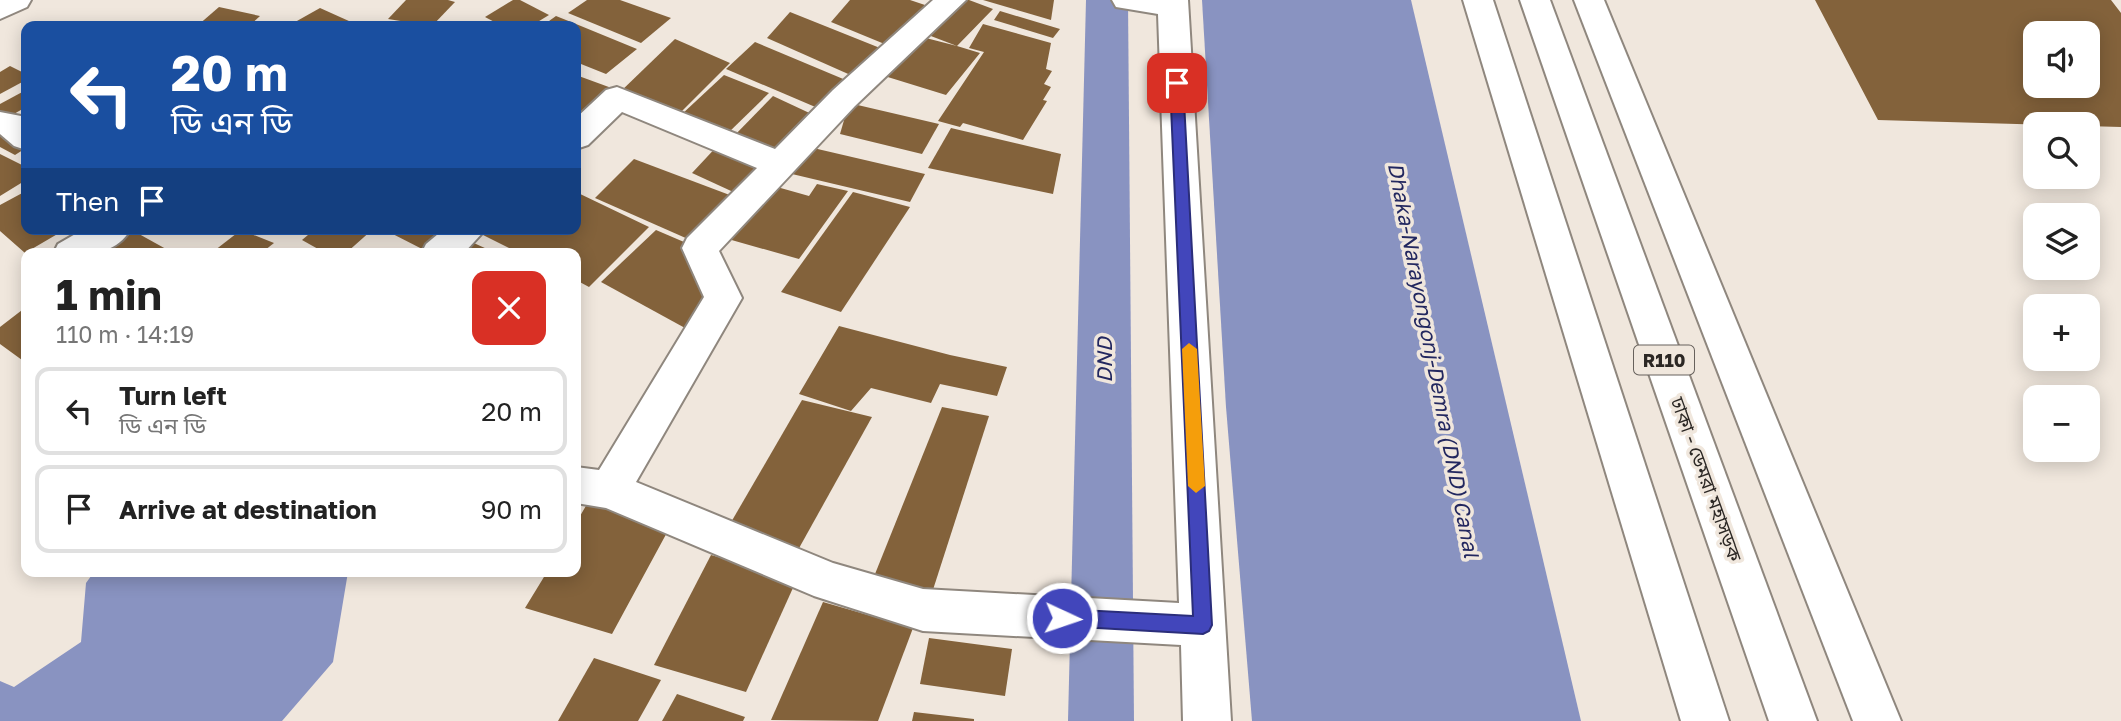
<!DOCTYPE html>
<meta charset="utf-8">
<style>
:root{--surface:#fff;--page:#f2f2f2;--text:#222;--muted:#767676;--line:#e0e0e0}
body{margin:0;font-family:"Golos Text","Noto Sans Bengali",sans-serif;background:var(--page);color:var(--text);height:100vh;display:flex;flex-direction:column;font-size:26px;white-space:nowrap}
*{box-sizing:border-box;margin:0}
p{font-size:23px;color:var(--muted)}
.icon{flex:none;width:38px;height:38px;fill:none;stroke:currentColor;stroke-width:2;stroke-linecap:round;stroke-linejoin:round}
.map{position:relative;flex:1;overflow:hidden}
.sheet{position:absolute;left:21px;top:248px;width:560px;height:329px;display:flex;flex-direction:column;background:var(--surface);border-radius:14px;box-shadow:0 4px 18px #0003}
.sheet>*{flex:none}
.top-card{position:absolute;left:21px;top:21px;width:560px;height:214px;border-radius:14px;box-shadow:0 4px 18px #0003;background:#1a4fa0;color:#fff;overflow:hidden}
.controls{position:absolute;left:2023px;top:21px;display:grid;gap:14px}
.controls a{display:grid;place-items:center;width:77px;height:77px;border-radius:14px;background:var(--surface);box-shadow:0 4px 18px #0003;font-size:35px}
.pin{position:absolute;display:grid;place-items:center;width:60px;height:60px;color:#fff;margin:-30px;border-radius:14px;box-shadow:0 4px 10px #0006}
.me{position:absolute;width:77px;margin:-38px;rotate:93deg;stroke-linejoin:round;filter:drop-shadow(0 0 5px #0008)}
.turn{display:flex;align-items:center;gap:24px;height:147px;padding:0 35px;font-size:32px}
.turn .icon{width:91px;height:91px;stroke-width:2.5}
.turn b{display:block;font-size:49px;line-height:60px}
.then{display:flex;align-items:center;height:66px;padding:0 35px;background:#0003;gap:14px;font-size:26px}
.round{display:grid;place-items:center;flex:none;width:74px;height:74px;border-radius:14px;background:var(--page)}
.head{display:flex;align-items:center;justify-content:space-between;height:119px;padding:0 35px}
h1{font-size:42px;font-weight:700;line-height:52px}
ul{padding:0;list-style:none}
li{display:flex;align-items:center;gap:21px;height:88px;margin:0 14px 10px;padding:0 21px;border:4px solid var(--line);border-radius:14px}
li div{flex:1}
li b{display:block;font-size:26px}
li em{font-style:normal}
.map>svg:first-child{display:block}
</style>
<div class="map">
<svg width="2121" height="721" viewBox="0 0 2121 721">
<rect width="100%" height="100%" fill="#f0e7dd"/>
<g fill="#8993c1">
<polygon points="1202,0 1411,0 1581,721 1252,721 1226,407"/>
<polygon points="94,572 348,572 333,662 282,721 0,721 0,681 14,687 81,642 86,583"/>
</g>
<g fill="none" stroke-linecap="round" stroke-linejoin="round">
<polygon fill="#8993c1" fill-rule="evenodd" points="1086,0 1128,0 1134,721 1068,721"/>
</g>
<g fill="#83623b" fill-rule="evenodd">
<polygon points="406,0 448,0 455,2 432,26 388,19"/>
<polygon points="513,0 520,0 549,15 531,26 502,26 485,17"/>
<polygon points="587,0 620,0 671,18 641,43 568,13"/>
<polygon points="850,0 910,0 925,5 887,45 831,22"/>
<polygon points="957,0 969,0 993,9 957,46 980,53 946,95 878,74 922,37 957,46 923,33"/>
<polygon points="983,0 1054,0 1051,20"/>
<path d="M1815,0H2111L2121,13V127L1878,120ZM2035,33H2088V86H2035Z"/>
<polygon points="219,7 260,16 249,26 197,26"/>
<polygon points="320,8 360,26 288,26"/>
<polygon points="1000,11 1060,29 1053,38 994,20"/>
<polygon points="790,12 885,50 855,77 767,38"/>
<polygon points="556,16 576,24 637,49 606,74 576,62 576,26 542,26"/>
<polygon points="983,24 1051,43 1046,69 1052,71 1044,84 1051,87 1043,100 1047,101 1023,140 963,123 960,127 938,121 984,52 969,48"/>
<polygon points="675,39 730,63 677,116 618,94"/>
<polygon points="755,42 848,81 820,109 726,69"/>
<polygon points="10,66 26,74 26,80 0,94 0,72"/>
<polygon points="576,75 617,90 578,127 576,126"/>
<polygon points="724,75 769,93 726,135 681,115"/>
<polygon points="26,90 26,107 0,122 0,104"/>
<polygon points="773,96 818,117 777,158 731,139"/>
<polygon points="849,103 939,124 922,154 840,134"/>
<polygon points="26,117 26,148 15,155 0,147 0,132"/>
<polygon points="951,128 1061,154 1053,194 928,168"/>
<polygon points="721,142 771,167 742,196 692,173"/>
<polygon points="809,147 925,174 910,202 792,174"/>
<polygon points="0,154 26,167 26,180 0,196"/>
<polygon points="634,159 735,197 697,243 595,198"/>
<polygon points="817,184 848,191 799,259 721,237 770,185 809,196"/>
<polygon points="26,191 26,229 66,229 25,253 0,231 0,205"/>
<polygon points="576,192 649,227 589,287 576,280 576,254 521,254 477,232 480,229 576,229"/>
<polygon points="853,192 910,207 841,312 781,292"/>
<polygon points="126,229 130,229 175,254 90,254"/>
<polygon points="315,229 373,229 345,254 327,254 302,240"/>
<polygon points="383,229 455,229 428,252"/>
<polygon points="241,230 274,243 260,254 210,254"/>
<polygon points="656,230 691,245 712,296 685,328 601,282"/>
<polygon points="465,239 498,254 448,254"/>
<polygon points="26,307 26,357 22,360 0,344 0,327"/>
<polygon points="839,326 950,355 1007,367 997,396 940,384 931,403 871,388 851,411 799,394"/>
<polygon points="802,400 872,417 798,550 730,524"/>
<polygon points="942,407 989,416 930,599 873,579"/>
<polygon points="587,504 670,527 612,634 525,608 547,572 576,572 576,523"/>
<polygon points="711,555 797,579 746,692 654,665"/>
<polygon points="823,602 913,628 878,721 771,720"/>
<polygon points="929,638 1012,649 1005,696 920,684"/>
<polygon points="594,658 661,680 638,721 558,721"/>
<polygon points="677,694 745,717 743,721 662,721"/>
<polygon points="914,712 974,719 974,721 912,721"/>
</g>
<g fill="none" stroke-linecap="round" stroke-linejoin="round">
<defs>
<g id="street">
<polygon points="0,0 31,0 27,7 0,19"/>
<polygon points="933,0 966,0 855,106 719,251 742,298 636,482 833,563 923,589 1179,603 1158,14 1116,7 1112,0 1188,0 1231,721 1183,721 1181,645 923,631 814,596 606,508 576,503 576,467 599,470 704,297 682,248 687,238 757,168 622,112 588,145 576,149 576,118 606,90 617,87 775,149 833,90"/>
<polygon points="1574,0 1604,0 1901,721 1853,721"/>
<polygon points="0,112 21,116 26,120 26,150 14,146 0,134"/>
<path d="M84,229H131C114,258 82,254 53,254L58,244Z"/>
<polygon points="444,229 486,229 463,254 421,254 426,244"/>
</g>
<g id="primary">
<polygon points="1463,0 1493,0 1729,721 1681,721"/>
<polygon points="1520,0 1550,0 1817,721 1769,721"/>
</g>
</defs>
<use href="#street" stroke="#8f877e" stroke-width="4"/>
<use href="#primary" stroke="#8f877e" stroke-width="4"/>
<use href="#street" fill="#fff" fill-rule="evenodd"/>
<use href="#primary" fill="#fff" fill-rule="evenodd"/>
</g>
<polygon fill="#4246bb" stroke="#2b2e7a" stroke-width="2" points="1177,78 1183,83 1212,625 1209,631 1203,634 1062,626 1055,624 1052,618 1055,612 1062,609 1193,616 1170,83"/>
<polygon fill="#f59e0b" points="1189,343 1197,349 1205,486 1196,493 1188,486 1182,349"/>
<g text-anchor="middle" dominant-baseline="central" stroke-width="7" stroke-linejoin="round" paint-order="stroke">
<rect fill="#f0e7dd" stroke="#67615c" stroke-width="2" x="1634" y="345.5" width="60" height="29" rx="5"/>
<g font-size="18" font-weight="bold" fill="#2c2825">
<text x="1664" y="360">R110</text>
</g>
<g font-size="19" fill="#2c2825" stroke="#f0e7dd">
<text transform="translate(1707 479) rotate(70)">ঢাকা - ডেমরা মহাসড়ক</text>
</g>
<g font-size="21" font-style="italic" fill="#22275f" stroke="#f0e7dd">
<text transform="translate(1104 360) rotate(-90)">DND</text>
<text transform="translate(1434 360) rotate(79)">Dhaka-Narayongonj-Demra (DND) Canal</text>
</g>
</g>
</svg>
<div class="controls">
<a><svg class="icon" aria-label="sound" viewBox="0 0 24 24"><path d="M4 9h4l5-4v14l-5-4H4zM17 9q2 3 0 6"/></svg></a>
<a><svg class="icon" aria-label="search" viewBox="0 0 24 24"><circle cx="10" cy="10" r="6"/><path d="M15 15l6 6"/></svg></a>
<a><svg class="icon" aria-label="layers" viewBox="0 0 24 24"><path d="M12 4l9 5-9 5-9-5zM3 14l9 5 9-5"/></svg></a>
<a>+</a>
<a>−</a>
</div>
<div class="pin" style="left:1177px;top:83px;background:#d93025"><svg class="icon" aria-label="arrive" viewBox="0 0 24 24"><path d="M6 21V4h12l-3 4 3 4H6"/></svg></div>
<svg class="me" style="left:1062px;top:618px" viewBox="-20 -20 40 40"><circle r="17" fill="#4246bb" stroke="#fff" stroke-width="3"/><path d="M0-11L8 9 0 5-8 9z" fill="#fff"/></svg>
<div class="top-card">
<div class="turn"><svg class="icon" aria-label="left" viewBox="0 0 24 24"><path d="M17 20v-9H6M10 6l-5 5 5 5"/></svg><div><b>20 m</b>ডি এন ডি</div></div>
<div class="then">Then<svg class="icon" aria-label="arrive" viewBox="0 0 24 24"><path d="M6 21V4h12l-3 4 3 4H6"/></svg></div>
</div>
<section class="sheet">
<div class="head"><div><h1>1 min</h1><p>110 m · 14:19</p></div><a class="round" style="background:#d93025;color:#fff"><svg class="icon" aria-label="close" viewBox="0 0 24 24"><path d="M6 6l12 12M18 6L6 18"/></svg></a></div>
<ul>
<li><svg class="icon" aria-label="left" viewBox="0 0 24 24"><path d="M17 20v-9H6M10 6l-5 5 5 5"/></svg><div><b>Turn left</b><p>ডি এন ডি</p></div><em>20 m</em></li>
<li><svg class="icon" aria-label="arrive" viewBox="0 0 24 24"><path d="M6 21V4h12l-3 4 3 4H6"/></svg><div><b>Arrive at destination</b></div><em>90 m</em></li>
</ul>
</section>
</div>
